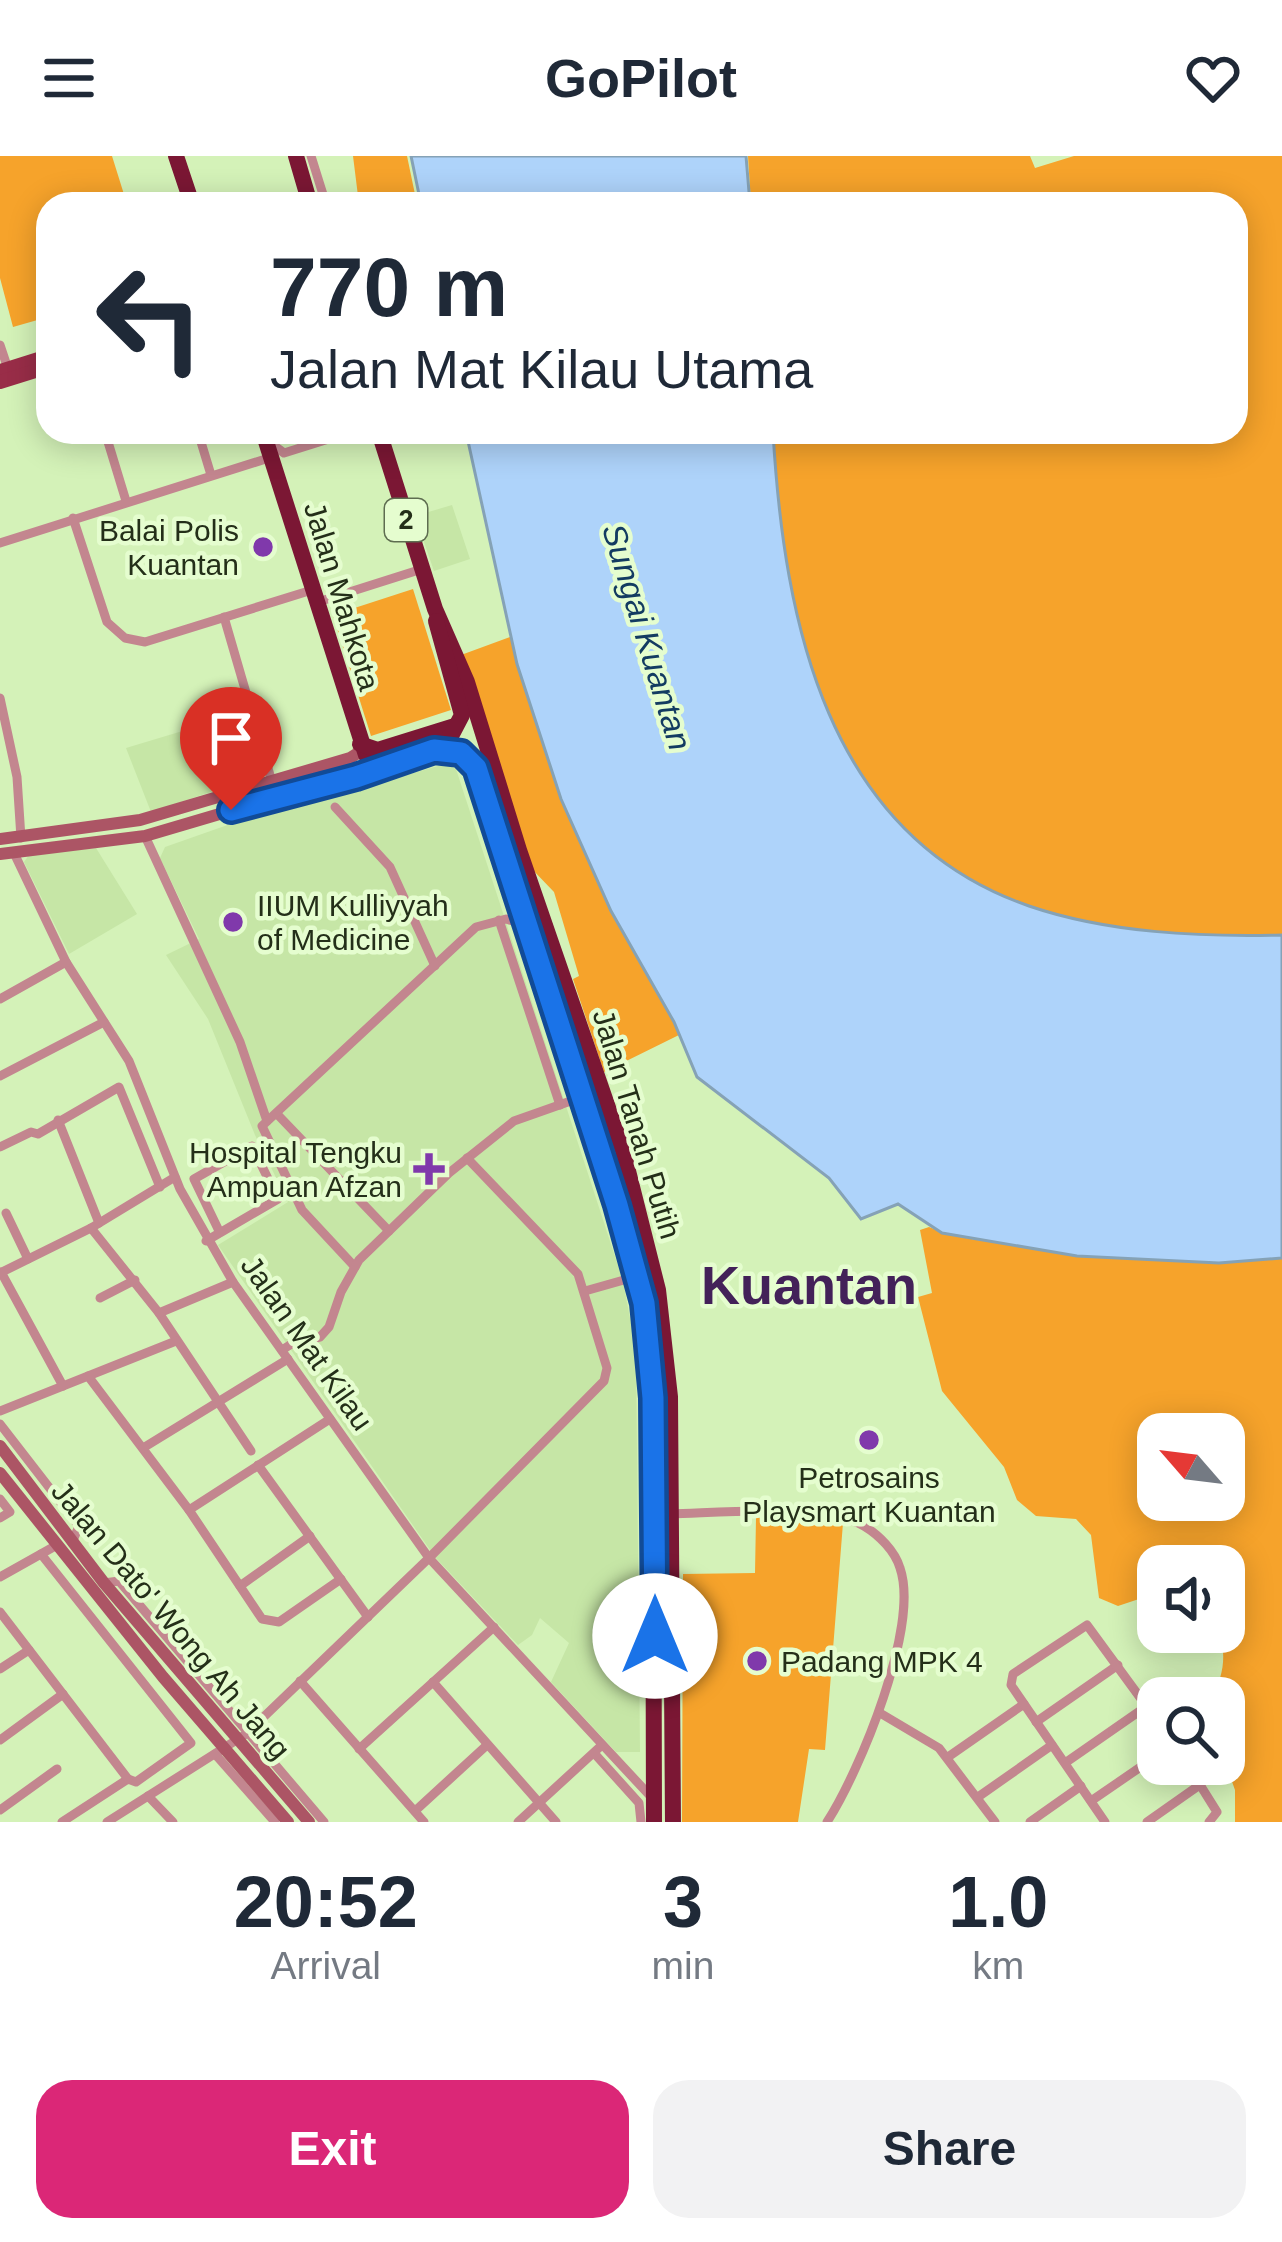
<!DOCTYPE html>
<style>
:root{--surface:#fff;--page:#f2f2f3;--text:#1f2937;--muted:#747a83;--accent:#db2777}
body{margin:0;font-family:Arial,sans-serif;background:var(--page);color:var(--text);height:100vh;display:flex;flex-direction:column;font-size:45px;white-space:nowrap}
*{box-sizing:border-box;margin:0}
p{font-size:39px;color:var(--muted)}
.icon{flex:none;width:66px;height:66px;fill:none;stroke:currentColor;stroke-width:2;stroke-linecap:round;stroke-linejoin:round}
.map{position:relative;height:1666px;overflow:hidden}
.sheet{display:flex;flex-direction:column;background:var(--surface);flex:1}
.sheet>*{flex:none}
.banner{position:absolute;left:36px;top:36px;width:1212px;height:252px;border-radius:36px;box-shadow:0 6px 30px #0003;background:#fff;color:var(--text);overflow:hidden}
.needle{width:78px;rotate:298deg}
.buttons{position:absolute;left:1137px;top:1257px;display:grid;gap:24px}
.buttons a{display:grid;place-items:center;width:108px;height:108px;border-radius:24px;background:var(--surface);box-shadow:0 6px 30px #0003;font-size:60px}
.pin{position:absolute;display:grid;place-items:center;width:102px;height:102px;color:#fff;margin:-123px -51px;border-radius:50% 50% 50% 0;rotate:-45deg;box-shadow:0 0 12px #0007}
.pin .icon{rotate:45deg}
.me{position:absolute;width:132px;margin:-66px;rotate:0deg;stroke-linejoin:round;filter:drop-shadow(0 0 9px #0008)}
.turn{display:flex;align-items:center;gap:42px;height:252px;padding:0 36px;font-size:54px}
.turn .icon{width:156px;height:156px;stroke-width:2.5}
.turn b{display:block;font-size:84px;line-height:102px}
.eta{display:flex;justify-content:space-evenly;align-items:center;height:204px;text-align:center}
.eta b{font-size:72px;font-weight:700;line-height:84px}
.action{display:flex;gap:24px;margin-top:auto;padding:24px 36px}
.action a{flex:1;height:138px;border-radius:36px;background:var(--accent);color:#fff;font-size:48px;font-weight:700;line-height:138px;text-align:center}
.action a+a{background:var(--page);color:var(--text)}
header{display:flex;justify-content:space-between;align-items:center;height:156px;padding:0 36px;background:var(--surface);font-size:54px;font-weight:700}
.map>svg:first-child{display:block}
</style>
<header><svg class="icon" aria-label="menu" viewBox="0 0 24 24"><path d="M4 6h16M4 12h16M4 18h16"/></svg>GoPilot<svg class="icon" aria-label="heart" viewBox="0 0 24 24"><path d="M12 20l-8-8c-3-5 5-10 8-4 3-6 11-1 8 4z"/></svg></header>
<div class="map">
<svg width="1282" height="1666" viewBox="0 0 1282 1666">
<rect width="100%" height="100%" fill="#d4f2b8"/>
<g fill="#c6e6a6">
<polygon points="452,349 470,403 434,415 415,360"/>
<polygon points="219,564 226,587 256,592 264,618 151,656 126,592"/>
<polygon points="445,608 456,613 623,1125 636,1194 640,1596 616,1596 551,1526 569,1487 540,1462 532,1479 518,1489 435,1401 218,1089 288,1046 255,979 208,863 166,799 199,783 160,702 165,691 279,651 281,655"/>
<polygon points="96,692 137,758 69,798 24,706 29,699"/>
</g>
<g fill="#f6a32b" fill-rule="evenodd">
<polygon points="0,0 112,0 127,48 48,48 48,161 13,171 0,122"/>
<polygon points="353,0 407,0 417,48 359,48"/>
<path d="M748,0H1030L1035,12L1074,0H1282V779C1198,779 1109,778 1029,750C825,680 784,465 773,276H1236V48H751Z"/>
<polygon points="413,433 451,554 371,580 333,459"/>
<polygon points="510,481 561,643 611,755 681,878 604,916 573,823 579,820 554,736 530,711 461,499"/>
<path d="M929,1071C958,1084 990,1085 1021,1090C1109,1104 1193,1110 1282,1102V1666H1235V1634L1224,1603V1542H1211C1224,1520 1226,1501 1220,1476H1224V1410H1158V1432L1148,1440L1118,1450L1099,1442L1091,1379L1076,1363L1036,1360L1017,1344L1004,1311L942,1235L918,1141L932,1137L920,1074ZM1158,1278H1224V1344H1158Z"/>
<polygon points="816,1361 843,1367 825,1594 809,1593 798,1666 682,1666 683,1418 755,1417 756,1362"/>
</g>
<g fill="#aed3fa" stroke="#85a2b6" stroke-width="3">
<polygon points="411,0 746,0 750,48 421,48"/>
<path d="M466,276H773C784,465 826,680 1029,750C1108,777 1199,781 1282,779V1102L1219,1107L1077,1100L942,1077L898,1048L861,1063L829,1022L697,921L674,866L611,755L561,643L517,508Z"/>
</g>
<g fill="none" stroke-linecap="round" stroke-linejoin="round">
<g stroke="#c3868f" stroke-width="9">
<polyline points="311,0 326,48"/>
<polyline points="0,189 8,213"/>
<polyline points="105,276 126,345"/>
<polyline points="198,276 211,319"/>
<polyline points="269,286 284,297 351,276"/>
<polyline points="73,362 107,466 125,482 145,486 312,434"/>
<polyline points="0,387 272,301"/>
<polyline points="318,446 422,413"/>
<polyline points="224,461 272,626"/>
<polyline points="0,542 17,621 21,682"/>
<polyline points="335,651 390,711 435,810"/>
<polyline points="145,680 240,886 267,965"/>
<polyline points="14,697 66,806 129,905 180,1033 233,1126 429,1402 653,1643"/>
<polyline points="499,764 560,949"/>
<polyline points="0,843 66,806"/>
<polyline points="0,920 104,866"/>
<polyline points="277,958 389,1075"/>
<polyline points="58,964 99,1067"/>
<polyline points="0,991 31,976 38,978 119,931 160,1031"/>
<polyline points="6,1057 28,1103"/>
<polyline points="91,1072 159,1157 251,1295"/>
<polyline points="206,1085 278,1043 252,990 194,1023 220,1077"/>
<polyline points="355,1111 302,1054 262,970 476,771 506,763 526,769"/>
<polyline points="1,1116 63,1230"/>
<polyline points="0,1117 91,1072 175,1021"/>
<polyline points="585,1135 638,1120"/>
<polyline points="100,1142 135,1124"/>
<polyline points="159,1157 233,1126"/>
<polyline points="282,1194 293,1187 320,1181 329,1171 341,1136 359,1104 449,1017 514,965 582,941"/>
<polyline points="88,1220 189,1354 262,1463 279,1466 341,1423"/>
<polyline points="0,1255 176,1185"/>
<polyline points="0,1268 79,1370 72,1387"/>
<polyline points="143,1292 288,1203"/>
<polyline points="258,1309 368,1461"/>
<polyline points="0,1343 10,1356 0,1362"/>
<polyline points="189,1354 330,1263"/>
<path d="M671,1358C719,1357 824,1347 864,1370C879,1379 895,1395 900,1412C920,1470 860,1615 827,1666"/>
<polyline points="41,1398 191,1587 136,1626 128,1623 62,1666"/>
<polyline points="0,1421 57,1389"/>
<polyline points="104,1427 119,1425 324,1666"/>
<polyline points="240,1430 310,1380"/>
<polyline points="0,1456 128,1623"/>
<polyline points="0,1513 29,1494"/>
<polyline points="300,1525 424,1666"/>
<polyline points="433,1526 556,1666"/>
<polyline points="880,1557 939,1592 995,1666"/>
<polyline points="1036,1566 1118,1509"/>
<polyline points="0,1584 63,1538"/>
<polyline points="359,1593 494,1471"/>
<polyline points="594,1597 639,1647 641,1666"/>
<polyline points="215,1598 275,1666"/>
<polyline points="948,1601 1024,1548"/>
<polyline points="1065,1607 1147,1550"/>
<polyline points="1187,1608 1217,1656 1209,1666"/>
<polyline points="148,1640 173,1666"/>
<polyline points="978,1641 1052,1589"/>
<polyline points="1091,1645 1158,1599"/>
<polyline points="0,1654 57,1613"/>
<polyline points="415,1655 487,1589"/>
<polyline points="107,1666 246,1578 429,1402 604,1225 607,1212 578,1118 467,1002"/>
<polyline points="518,1666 602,1589"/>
<polyline points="1030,1666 1081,1630"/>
<polyline points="1105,1666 1011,1529 1013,1518 1087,1469 1158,1566"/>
<polyline points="1147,1666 1201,1628"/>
</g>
<g stroke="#ac5565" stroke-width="12">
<polyline points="0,683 140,664 350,602 358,597 360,588"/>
<polyline points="0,698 145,680 383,610"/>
<polyline points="0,1290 104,1427 309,1666"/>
<polyline points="0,1317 163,1521 288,1666"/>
</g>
<g stroke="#992d48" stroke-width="14">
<polyline points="0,215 48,200"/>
<polyline points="0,226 48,211"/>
</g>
<g stroke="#7b1734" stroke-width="16">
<polyline points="176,0 192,48"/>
<polyline points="296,0 310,48"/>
<path d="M263,276L366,599L383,610C413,600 454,578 476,612L628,1087L649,1174L653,1242L654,1666"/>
<polyline points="379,276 435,453 467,526 519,694 623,995 658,1134 670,1241 673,1666"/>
<polyline points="360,588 378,594 455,570"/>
<polyline points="435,593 451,580 462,559 436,465"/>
</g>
</g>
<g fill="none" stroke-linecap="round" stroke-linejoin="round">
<defs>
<polyline id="route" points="231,654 356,621 434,594 461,597 476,612 617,1049 644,1147 653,1242 655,1480"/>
</defs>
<use href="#route" stroke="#114b97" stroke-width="30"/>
<use href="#route" stroke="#1a73e8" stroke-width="21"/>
</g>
<g fill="#8039ab" stroke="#e5fdcf" stroke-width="4.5">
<circle cx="263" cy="391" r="12"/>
<circle cx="233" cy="766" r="12"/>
<path d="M423 995h12v12h12v12h-12v12h-12v-12h-12v-12h12z"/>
<circle cx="869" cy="1284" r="12"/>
<circle cx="757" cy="1505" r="12"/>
</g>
<g text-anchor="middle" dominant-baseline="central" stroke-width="9" stroke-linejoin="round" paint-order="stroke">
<rect fill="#e5fdcf" stroke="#5e6d50" stroke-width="3" x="385" y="343" width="42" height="42" rx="9"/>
<g font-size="27" font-weight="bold" fill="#242f19">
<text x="406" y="364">2</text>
</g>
<g font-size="30" fill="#242f19" stroke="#e5fdcf" text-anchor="end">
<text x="239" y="374">Balai Polis<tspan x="239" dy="34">Kuantan</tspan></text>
<text x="257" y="749" text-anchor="start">IIUM Kulliyyah<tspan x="257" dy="34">of Medicine</tspan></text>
<text x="402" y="996">Hospital Tengku<tspan x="402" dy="34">Ampuan Afzan</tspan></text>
<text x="869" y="1321" text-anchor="middle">Petrosains<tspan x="869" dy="34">Playsmart Kuantan</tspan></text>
<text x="781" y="1505" text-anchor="start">Padang MPK 4</text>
</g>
<g font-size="30" fill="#242f19" stroke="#e5fdcf">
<text transform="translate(342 440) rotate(73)">Jalan Mahkota</text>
<text transform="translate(637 968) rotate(73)">Jalan Tanah Putih</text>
<text transform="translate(307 1187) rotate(55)">Jalan Mat Kilau</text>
<text transform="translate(171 1464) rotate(50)">Jalan Dato' Wong Ah Jang</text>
</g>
<g font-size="33" font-style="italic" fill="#133b61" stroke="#e5fdcf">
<text transform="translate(647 481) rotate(73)">Sungai Kuantan</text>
</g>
<g font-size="54" font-weight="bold" fill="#432159" stroke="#e5fdcf">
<text x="809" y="1129">Kuantan</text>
</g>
</g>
</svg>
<div class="buttons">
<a><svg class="needle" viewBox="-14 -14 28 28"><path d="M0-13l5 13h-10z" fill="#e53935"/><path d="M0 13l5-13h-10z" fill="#747a83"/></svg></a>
<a><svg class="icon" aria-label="sound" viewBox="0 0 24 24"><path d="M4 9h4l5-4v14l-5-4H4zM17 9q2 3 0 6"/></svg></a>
<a><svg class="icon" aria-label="search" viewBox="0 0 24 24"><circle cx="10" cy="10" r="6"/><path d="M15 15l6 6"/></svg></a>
</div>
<div class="pin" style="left:231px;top:654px;background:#d93025"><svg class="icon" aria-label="arrive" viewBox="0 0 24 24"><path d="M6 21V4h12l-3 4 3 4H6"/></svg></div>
<svg class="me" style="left:655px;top:1480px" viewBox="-20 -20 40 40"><circle r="19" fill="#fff"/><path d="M0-13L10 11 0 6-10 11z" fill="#1a73e8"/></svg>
<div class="banner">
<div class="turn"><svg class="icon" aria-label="left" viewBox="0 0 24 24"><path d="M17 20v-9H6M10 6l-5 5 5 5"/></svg><div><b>770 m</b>Jalan Mat Kilau Utama</div></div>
</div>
</div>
<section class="sheet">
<div class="eta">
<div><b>20:52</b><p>Arrival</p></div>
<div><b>3</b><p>min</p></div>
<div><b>1.0</b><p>km</p></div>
</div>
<div class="action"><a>Exit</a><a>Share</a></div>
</section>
